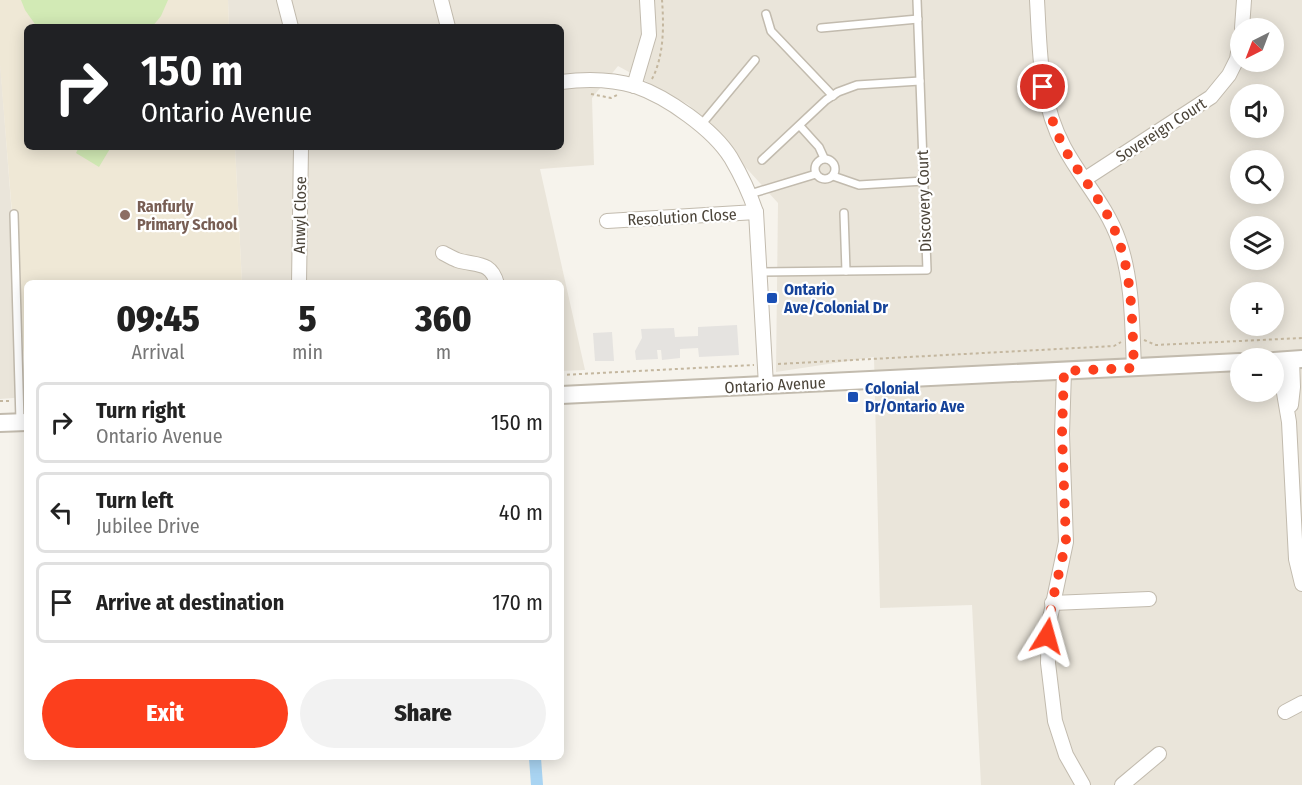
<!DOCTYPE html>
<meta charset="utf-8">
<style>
:root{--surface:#fff;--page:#f2f2f2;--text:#222;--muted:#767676;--line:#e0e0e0;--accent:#fc3f1d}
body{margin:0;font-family:"Fira Sans Condensed",sans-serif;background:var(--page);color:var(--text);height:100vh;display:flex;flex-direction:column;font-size:22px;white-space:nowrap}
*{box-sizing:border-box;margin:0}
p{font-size:20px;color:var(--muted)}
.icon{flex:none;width:33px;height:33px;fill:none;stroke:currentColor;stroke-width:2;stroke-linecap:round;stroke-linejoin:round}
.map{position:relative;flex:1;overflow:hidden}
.drawer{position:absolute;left:24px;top:280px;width:540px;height:480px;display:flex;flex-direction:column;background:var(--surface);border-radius:9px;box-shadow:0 3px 15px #0003}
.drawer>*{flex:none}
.banner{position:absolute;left:24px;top:24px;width:540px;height:126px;border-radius:9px;box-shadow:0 3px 15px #0003;background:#202124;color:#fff;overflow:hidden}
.needle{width:39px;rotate:222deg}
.fabs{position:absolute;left:1230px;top:18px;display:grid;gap:12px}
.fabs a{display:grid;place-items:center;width:54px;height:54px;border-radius:50%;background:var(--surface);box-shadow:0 3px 15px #0003;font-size:30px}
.pin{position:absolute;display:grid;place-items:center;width:51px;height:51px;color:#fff;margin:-26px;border:3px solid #fff;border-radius:50%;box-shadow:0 2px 6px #0007}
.me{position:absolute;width:66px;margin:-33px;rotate:8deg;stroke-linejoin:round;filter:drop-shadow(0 0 4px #0008)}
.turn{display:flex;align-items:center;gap:21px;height:126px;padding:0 18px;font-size:27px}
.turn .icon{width:78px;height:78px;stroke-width:2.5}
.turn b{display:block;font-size:42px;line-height:51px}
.eta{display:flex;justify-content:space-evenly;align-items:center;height:102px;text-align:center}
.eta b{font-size:36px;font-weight:800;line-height:42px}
.cta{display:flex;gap:12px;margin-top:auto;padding:12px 18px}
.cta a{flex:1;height:69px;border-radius:36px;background:var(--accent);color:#fff;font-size:24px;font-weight:800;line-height:69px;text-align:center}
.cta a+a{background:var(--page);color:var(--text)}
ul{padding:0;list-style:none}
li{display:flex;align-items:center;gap:18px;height:81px;margin:0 12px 9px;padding:0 6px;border:3px solid var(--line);border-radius:9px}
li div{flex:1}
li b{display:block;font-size:22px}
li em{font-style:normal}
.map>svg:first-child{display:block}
</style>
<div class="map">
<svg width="1302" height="785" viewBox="0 0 1302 785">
<rect width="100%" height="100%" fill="#f6f3ec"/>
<g fill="#eae5da" fill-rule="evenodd">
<path d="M228,0H1302V785H981L972,605L880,608L874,357L776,372L778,203L689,105L618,66L592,98L594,165L540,169L585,370L561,371V284L242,283L235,147H561V27H229ZM1240,28H1274V62H1240ZM1240,94H1274V128H1240ZM1240,160H1274V194H1240ZM1240,226H1274V260H1240ZM1240,292H1274V326H1240ZM1240,358H1274V392H1240Z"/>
<polygon points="0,61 26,397 0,399"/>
</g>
<polygon fill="#efe8d6" points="0,0 228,0 229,27 27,27 27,147 235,147 242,283 27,284 27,397 0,65"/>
<g fill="#d2eab5">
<polygon points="21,0 168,0 161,16 152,27 37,27 25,10"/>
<polygon points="79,147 111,147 99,167 76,153"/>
</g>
<g fill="#e5e3e0">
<polygon points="737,325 739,355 699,357 698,348 680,349 680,358 662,360 661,350 657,350 658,359 636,360 635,351 642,338 641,329 674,328 675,337 698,336 698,327"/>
<polygon points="612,332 614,361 595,361 593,333"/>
</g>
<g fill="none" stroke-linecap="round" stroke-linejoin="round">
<polyline stroke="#a9d4f2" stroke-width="12" points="535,758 537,785"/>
<defs>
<g id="service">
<polyline points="766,14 771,31 833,96"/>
<polyline points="821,28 918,19"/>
<polyline points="701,125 755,60"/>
<polyline points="800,126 819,147 824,158"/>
<circle cx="825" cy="169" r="10"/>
<polyline points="762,160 826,100 838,92 857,85 920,81"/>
<polyline points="833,176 859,185 924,181"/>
<polyline points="750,194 816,174"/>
<polyline points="844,213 846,271"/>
<polyline points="14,214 20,421"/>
<polyline points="759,272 927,270 917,0"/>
</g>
<g id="minor">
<polyline points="284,0 291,27"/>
<polyline points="441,0 448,27"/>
<path d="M1037,0C1040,50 1039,101 1064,147C1081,179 1107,206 1119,241C1133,281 1132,326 1134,368"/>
<polyline points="1242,28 1244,0"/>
<path d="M561,82C585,79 611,79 635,86C667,97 713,129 731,158C741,175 750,194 756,212L766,385"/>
<polyline points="634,86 649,35 647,0"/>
<polyline points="1085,179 1211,97 1229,75 1237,59 1240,40"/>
<polyline points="607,221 756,212"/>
<path d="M443,253C447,255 452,258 457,260C475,266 491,260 497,284"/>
<polyline points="299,284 301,147"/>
<polyline points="1282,360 1283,387 1289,422 1296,559 1302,584"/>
<polyline points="1064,371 1062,434 1066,542 1049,623 1048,663 1055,721 1066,755 1083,785"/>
<polyline points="1291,405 1293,387 1292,360"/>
<polyline points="1052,603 1149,599"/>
<polyline points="1285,712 1302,703"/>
<polyline points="1122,785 1159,754"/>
</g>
<g id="tertiary">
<polyline points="1274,361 1302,359"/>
<polyline points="561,395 1240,362"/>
<polyline points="0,423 27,422"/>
</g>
</defs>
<use href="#service" stroke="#c2bbae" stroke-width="10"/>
<use href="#minor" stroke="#c2bbae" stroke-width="16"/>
<use href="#tertiary" stroke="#c2bbae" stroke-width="20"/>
<g stroke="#c4b79f" stroke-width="2" stroke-dasharray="3 3" stroke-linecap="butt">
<path d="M652,79C664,56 664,26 662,0"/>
<polyline points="591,94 611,98 617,95"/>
<polyline points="1144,340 1156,345 1302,338"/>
<polyline points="778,364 1114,346 1121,342"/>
<polyline points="561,375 754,365"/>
<polyline points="0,401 9,401"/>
</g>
<use href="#service" stroke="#fff" stroke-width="7"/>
<use href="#minor" stroke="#fff" stroke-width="14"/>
<use href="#tertiary" stroke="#fff" stroke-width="16"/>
</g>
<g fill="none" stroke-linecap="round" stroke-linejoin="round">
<path stroke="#fc3f1d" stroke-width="10" stroke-dasharray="0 18" d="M1043,87C1048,108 1054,128 1064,148C1080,176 1103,201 1115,231C1133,274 1132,322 1134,368L1064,371L1062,434L1066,542L1052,603L1047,636"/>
</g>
<circle fill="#8d6e63" stroke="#fff" stroke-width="2" cx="125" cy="215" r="6"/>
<g fill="#1a4fb4" stroke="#fff" stroke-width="2">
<rect x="766" y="292" width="12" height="12" rx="3"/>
<rect x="847" y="391" width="12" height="12" rx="3"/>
</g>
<g text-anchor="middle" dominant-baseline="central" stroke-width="4.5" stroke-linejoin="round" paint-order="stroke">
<g font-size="16" fill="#4b4439" stroke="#fff">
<text transform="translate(1161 130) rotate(-33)">Sovereign Court</text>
<text transform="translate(924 201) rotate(-92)">Discovery Court</text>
<text transform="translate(300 215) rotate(-89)">Anwyl Close</text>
<text transform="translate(682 217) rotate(-3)">Resolution Close</text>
<text transform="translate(775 385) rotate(-3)">Ontario Avenue</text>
</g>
<g font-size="16" font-weight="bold" fill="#785e54" stroke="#fff" text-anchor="start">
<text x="137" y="206">Ranfurly<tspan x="137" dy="18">Primary School</tspan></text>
</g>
<g font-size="16" font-weight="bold" fill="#164399" stroke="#fff" text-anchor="start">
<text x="784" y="289">Ontario<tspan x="784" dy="18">Ave/Colonial Dr</tspan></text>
<text x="865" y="388">Colonial<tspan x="865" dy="18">Dr/Ontario Ave</tspan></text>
</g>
</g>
</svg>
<div class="fabs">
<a><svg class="needle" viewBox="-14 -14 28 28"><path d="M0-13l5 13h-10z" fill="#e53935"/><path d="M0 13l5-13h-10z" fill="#767676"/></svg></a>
<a><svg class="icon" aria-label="sound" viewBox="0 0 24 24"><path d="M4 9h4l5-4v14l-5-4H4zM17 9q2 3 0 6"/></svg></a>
<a><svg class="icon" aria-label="search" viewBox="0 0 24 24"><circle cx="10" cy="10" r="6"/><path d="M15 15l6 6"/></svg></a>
<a><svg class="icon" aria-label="layers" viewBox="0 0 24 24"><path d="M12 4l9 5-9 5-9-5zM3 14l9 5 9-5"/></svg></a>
<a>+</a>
<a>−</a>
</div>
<div class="pin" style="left:1043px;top:87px;background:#d93025"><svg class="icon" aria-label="arrive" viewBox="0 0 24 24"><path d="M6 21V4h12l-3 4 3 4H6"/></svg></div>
<svg class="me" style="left:1047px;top:636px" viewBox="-20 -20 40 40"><path d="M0-17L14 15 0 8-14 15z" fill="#fc3f1d" stroke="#fff" stroke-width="4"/></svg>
<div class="banner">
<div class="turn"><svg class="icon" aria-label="right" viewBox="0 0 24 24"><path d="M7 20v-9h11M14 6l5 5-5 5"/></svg><div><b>150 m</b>Ontario Avenue</div></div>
</div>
<section class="drawer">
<div class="eta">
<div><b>09:45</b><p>Arrival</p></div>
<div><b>5</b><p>min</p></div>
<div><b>360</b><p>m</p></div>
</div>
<ul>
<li><svg class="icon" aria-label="right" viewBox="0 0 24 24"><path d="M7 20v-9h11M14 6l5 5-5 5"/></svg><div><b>Turn right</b><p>Ontario Avenue</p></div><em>150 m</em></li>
<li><svg class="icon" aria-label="left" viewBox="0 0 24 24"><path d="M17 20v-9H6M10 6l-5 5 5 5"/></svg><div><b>Turn left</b><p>Jubilee Drive</p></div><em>40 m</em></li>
<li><svg class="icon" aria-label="arrive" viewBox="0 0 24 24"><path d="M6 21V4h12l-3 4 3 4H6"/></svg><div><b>Arrive at destination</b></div><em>170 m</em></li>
</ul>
<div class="cta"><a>Exit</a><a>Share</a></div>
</section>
</div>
